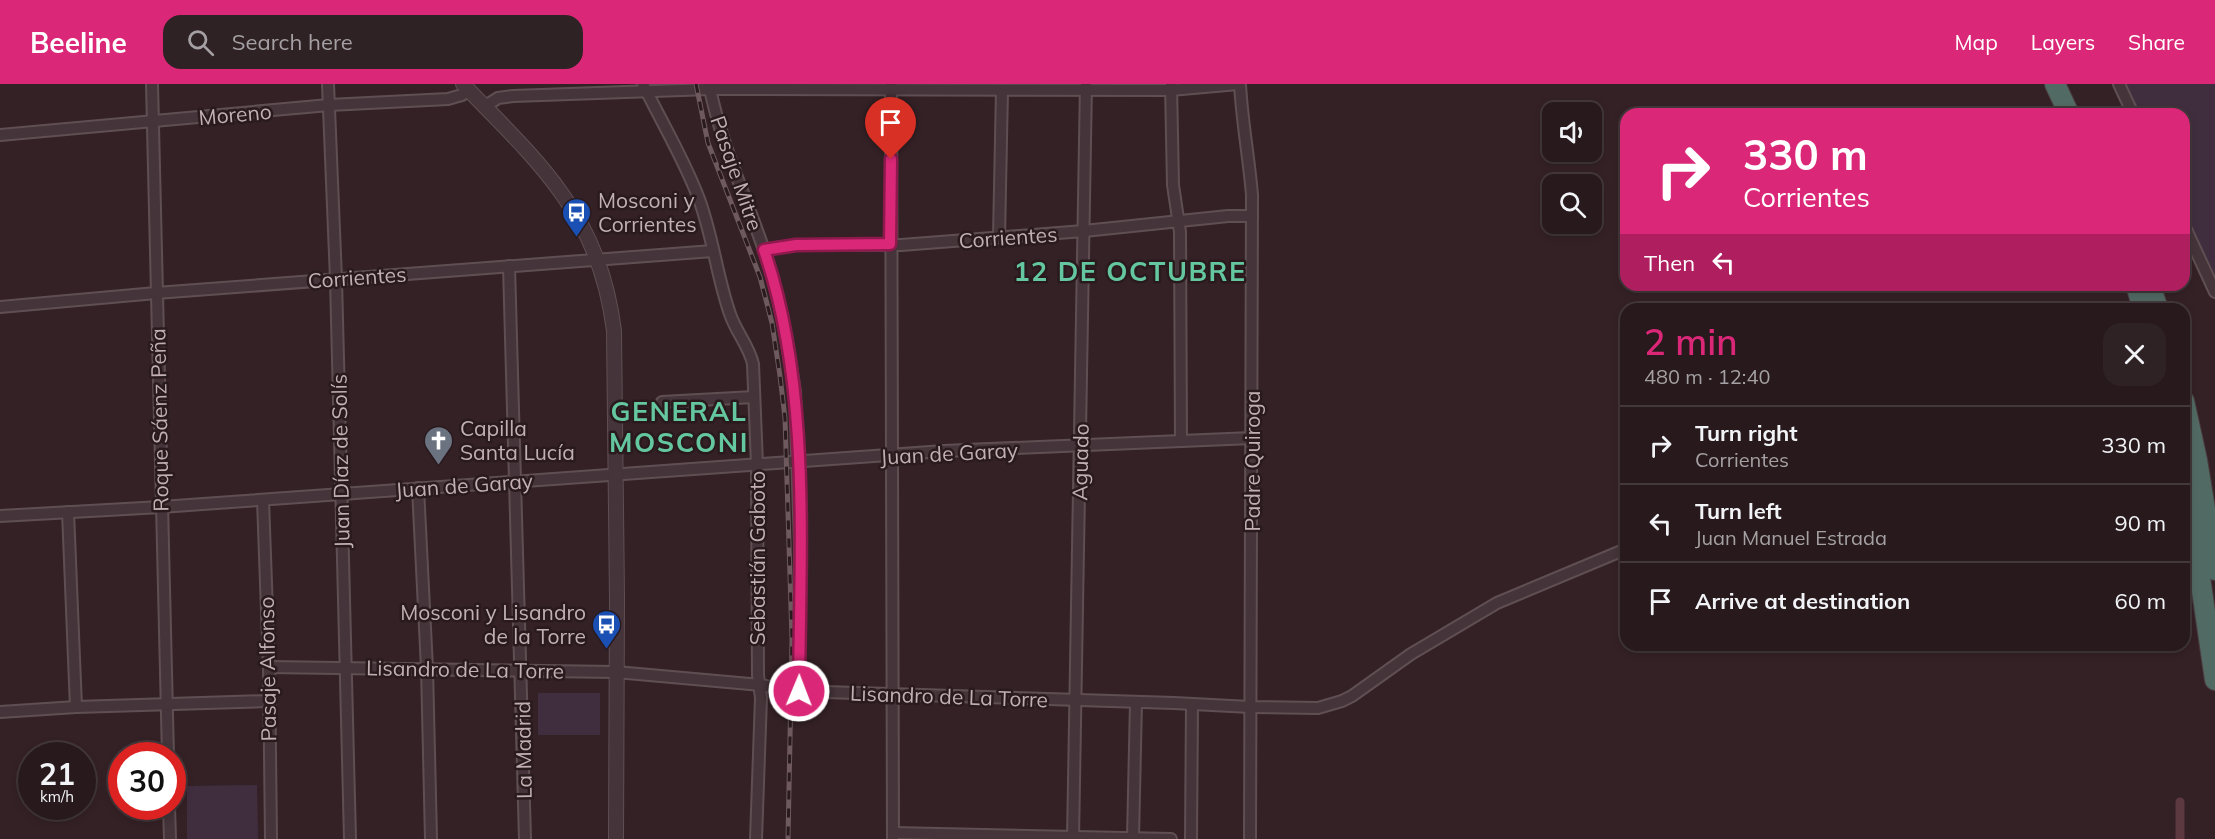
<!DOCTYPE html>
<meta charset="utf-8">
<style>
:root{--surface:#27191c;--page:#2f2225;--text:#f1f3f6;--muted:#a4a0a3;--line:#43383b;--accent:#db2777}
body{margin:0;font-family:Mulish,sans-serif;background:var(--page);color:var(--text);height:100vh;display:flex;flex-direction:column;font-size:22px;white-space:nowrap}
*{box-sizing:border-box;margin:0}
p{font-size:20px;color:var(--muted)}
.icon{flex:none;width:33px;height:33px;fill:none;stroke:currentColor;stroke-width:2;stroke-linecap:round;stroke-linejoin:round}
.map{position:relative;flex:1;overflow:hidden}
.panel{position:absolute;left:1620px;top:219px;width:570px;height:348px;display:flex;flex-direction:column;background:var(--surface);border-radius:18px;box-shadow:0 3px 9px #0003,0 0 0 2px var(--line)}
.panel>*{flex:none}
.banner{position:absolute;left:1620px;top:24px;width:570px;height:183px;border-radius:18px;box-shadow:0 3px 9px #0003,0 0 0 2px var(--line);background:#db2777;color:#fff;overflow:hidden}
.fabs{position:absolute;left:1542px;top:18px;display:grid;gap:12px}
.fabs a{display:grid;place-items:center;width:60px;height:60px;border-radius:12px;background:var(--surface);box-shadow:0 3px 9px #0003,0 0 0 2px var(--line);font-size:30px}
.speed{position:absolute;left:18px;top:658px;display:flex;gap:12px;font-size:30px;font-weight:700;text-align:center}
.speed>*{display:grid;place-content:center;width:78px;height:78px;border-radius:50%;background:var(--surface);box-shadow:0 3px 9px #0003,0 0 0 2px var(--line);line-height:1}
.speed small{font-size:15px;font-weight:400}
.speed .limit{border:9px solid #d22;background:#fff;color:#111}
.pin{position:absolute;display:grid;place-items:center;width:51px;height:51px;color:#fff;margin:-62px -26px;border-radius:50% 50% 50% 0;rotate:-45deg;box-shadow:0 0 6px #0007}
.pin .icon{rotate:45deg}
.me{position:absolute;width:66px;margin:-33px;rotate:1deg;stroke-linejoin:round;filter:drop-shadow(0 0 4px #0008)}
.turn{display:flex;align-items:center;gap:21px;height:126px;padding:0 24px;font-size:27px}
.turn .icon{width:78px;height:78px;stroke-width:2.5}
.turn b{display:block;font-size:42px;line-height:51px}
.then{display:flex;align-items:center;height:57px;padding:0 24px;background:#0003;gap:12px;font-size:22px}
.round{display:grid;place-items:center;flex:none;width:63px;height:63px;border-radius:18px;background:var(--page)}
.headline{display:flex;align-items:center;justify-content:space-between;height:102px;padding:0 24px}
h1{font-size:36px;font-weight:600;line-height:45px;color:var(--accent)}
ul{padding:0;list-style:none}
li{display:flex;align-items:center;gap:18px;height:78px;padding:0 24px;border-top:2px solid var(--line)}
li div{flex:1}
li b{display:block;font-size:22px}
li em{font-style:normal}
header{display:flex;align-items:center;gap:36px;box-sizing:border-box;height:84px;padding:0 30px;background:var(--accent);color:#fff}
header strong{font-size:28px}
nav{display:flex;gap:33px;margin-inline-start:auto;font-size:21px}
.search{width:420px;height:54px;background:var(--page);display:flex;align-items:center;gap:15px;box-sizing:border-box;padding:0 21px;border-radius:18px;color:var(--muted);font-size:22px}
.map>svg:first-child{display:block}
</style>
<header>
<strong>Beeline</strong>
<div class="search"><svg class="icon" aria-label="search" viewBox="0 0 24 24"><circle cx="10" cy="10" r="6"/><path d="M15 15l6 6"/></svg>Search here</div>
<nav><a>Map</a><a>Layers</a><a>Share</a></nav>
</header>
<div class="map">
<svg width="2215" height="755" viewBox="0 0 2215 755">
<rect width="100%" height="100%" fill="#342126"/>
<g fill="#402e3f">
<polygon points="2120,0 2215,0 2215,205 2184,138 2184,30 2134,30"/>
<rect x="538" y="609" width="62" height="42"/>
<polygon points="257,701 258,755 187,755 187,702"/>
</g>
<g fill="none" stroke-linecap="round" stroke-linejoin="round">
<polyline stroke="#5c3841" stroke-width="9" points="2180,718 2180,755"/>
<defs>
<g id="minor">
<polyline points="152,0 168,672"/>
<polyline points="328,0 336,195 350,755"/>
<path d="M643,0C662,39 684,75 699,115C713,153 717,193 730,230C736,248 749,262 753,280L757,380L758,591L761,614L756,755"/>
<path d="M709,0C721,62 749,119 768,178C781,217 789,268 795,308L800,460L799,607"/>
<polyline points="891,0 893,755"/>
<path d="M1240,0C1242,38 1249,74 1252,111L1250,755"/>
<polyline points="2119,0 2133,30"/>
<polyline points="1171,1 1173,101 1180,148 1181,357"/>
<polyline points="484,23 498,14 513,12 710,5 1171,6 1238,0"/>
<polyline points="0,51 329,21 448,15 462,11 468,6"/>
<polyline points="2184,141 2215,208"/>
<polyline points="999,153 1002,6"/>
<polyline points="764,166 796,161 901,161 1084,147 1228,132 1252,132"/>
<polyline points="509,182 525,755"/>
<polyline points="0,223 156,209 713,167"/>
<polyline points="662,318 754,313"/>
<polyline points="418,404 427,584 431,755"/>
<polyline points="263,416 269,583 271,755"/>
<polyline points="68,428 76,623"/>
<polyline points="0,432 161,423 944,367 1252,354"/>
<polyline points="269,583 616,588 761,601 792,607 1174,619 1250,623 1318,624 1342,617 1352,612 1411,570 1497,519 1626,465"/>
<polyline points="0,628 76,623 268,617"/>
<polyline points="169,723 170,755"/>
<polyline points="893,749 1171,755"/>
<polyline points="1133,754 1136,618"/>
<polyline points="1073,755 1086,0"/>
<polyline points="1191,755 1192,621"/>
</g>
<path id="tertiary" d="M463,0C496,35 534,70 562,110C591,150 608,198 614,247L617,515L616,755"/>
<g id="motorway">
<polyline points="2055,0 2069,30"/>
<polyline points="2136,201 2143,225"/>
<polyline points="2150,201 2158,225"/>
<polyline points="2184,317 2197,376 2215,486"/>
<polyline points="2184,384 2215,596"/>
</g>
</defs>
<use href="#minor" stroke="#5f4f53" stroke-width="14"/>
<use href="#tertiary" stroke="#5f4f53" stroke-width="16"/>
<use href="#motorway" stroke="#4c3c40" stroke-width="22"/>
<use href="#minor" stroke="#453439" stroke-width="10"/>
<use href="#tertiary" stroke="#453439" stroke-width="14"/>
<use href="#motorway" stroke="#526a64" stroke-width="20"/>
<defs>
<polyline id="rail" points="696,0 708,59 760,193 772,239 780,292 785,334 792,555 788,755"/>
</defs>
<use href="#rail" stroke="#6d595e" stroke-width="5"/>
<use href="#rail" stroke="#291a1e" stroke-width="3" stroke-dasharray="9" stroke-linecap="butt"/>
</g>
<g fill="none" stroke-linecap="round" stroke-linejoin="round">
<defs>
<path id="route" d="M799,607C800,464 811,302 764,166L796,161L890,160L891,75"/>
</defs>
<use href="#route" stroke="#8e194d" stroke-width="15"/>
<use href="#route" stroke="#db2777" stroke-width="10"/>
</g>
<defs>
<symbol id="bus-pin" viewBox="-11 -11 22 30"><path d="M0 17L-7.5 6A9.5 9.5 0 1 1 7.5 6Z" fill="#1a4fb4" stroke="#291a1e"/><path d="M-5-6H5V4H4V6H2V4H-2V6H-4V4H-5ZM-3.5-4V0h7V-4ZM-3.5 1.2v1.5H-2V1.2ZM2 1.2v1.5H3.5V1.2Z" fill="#fff"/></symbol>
<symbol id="church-pin" viewBox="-11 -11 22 30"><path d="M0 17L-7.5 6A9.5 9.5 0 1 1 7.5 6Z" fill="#6b7280" stroke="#291a1e"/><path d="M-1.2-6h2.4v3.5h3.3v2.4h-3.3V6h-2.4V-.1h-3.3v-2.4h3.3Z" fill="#fff"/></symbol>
</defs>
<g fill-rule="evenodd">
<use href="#bus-pin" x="560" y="112" width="33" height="45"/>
<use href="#church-pin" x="422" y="340" width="33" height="45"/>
<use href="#bus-pin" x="590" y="524" width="33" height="45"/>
</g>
<g text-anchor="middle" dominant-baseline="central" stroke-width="5" stroke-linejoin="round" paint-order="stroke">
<g font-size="21" fill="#c1afb3" stroke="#291a1e">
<text transform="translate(235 30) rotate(-5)">Moreno</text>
<text transform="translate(737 89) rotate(71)">Pasaje Mitre</text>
<text transform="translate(1008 153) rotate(-4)">Corrientes</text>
<text transform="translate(357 193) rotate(-4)">Corrientes</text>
<text transform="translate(159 336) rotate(-91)">Roque Sáenz Peña</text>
<text transform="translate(949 369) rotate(-3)">Juan de Garay</text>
<text transform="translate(340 377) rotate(-91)">Juan Díaz de Solís</text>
<text transform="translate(1252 377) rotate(-90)">Padre Quiroga</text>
<text transform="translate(1080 378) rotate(-89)">Aguado</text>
<text transform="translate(464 401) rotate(-4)">Juan de Garay</text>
<text transform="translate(757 474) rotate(-90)">Sebastián Gaboto</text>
<text transform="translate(267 585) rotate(-91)">Pasaje Alfonso</text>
<text transform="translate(465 585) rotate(1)">Lisandro de La Torre</text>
<text transform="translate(949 612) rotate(2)">Lisandro de La Torre</text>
<text transform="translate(523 666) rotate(-91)">La Madrid</text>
</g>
<g font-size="21" fill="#c1afb3" stroke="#291a1e" text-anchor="start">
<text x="598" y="116">Mosconi y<tspan x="598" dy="24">Corrientes</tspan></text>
<text x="460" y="344">Capilla<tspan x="460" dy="24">Santa Lucía</tspan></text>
<text x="586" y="528" text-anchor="end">Mosconi y Lisandro<tspan x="586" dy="24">de la Torre</tspan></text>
</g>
<g font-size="27" font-weight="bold" letter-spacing="1.5" fill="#64c79f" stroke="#291a1e">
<text x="1130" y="187">12 DE OCTUBRE</text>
<text x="679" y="327">GENERAL<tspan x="679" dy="31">MOSCONI</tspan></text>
</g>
</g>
</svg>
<div class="fabs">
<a><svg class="icon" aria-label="sound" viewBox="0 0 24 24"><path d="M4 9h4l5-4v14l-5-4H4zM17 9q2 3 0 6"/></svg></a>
<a><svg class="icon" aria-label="search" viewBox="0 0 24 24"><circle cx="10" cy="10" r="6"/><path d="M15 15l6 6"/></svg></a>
</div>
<div class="speed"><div>21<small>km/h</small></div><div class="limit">30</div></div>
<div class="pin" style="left:891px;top:75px;background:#d93025"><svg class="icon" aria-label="arrive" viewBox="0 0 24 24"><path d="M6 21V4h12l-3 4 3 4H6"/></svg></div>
<svg class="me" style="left:799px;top:607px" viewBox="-20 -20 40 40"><circle r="17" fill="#db2777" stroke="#fff" stroke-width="3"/><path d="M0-11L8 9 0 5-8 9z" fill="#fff"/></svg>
<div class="banner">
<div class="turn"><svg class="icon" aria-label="right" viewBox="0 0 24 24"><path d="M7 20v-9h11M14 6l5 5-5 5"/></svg><div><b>330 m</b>Corrientes</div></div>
<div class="then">Then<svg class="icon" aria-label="left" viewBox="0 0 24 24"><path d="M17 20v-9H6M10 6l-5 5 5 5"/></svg></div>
</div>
<section class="panel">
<div class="headline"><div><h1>2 min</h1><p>480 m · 12:40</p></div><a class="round"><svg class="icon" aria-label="close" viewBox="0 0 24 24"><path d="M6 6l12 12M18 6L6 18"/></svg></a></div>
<ul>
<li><svg class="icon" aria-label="right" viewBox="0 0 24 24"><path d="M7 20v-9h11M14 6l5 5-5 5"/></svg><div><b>Turn right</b><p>Corrientes</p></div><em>330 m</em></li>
<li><svg class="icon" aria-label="left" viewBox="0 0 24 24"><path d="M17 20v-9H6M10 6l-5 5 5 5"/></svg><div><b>Turn left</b><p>Juan Manuel Estrada</p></div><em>90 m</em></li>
<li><svg class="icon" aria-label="arrive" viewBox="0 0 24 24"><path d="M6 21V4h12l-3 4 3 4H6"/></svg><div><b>Arrive at destination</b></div><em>60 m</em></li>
</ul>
</section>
</div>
